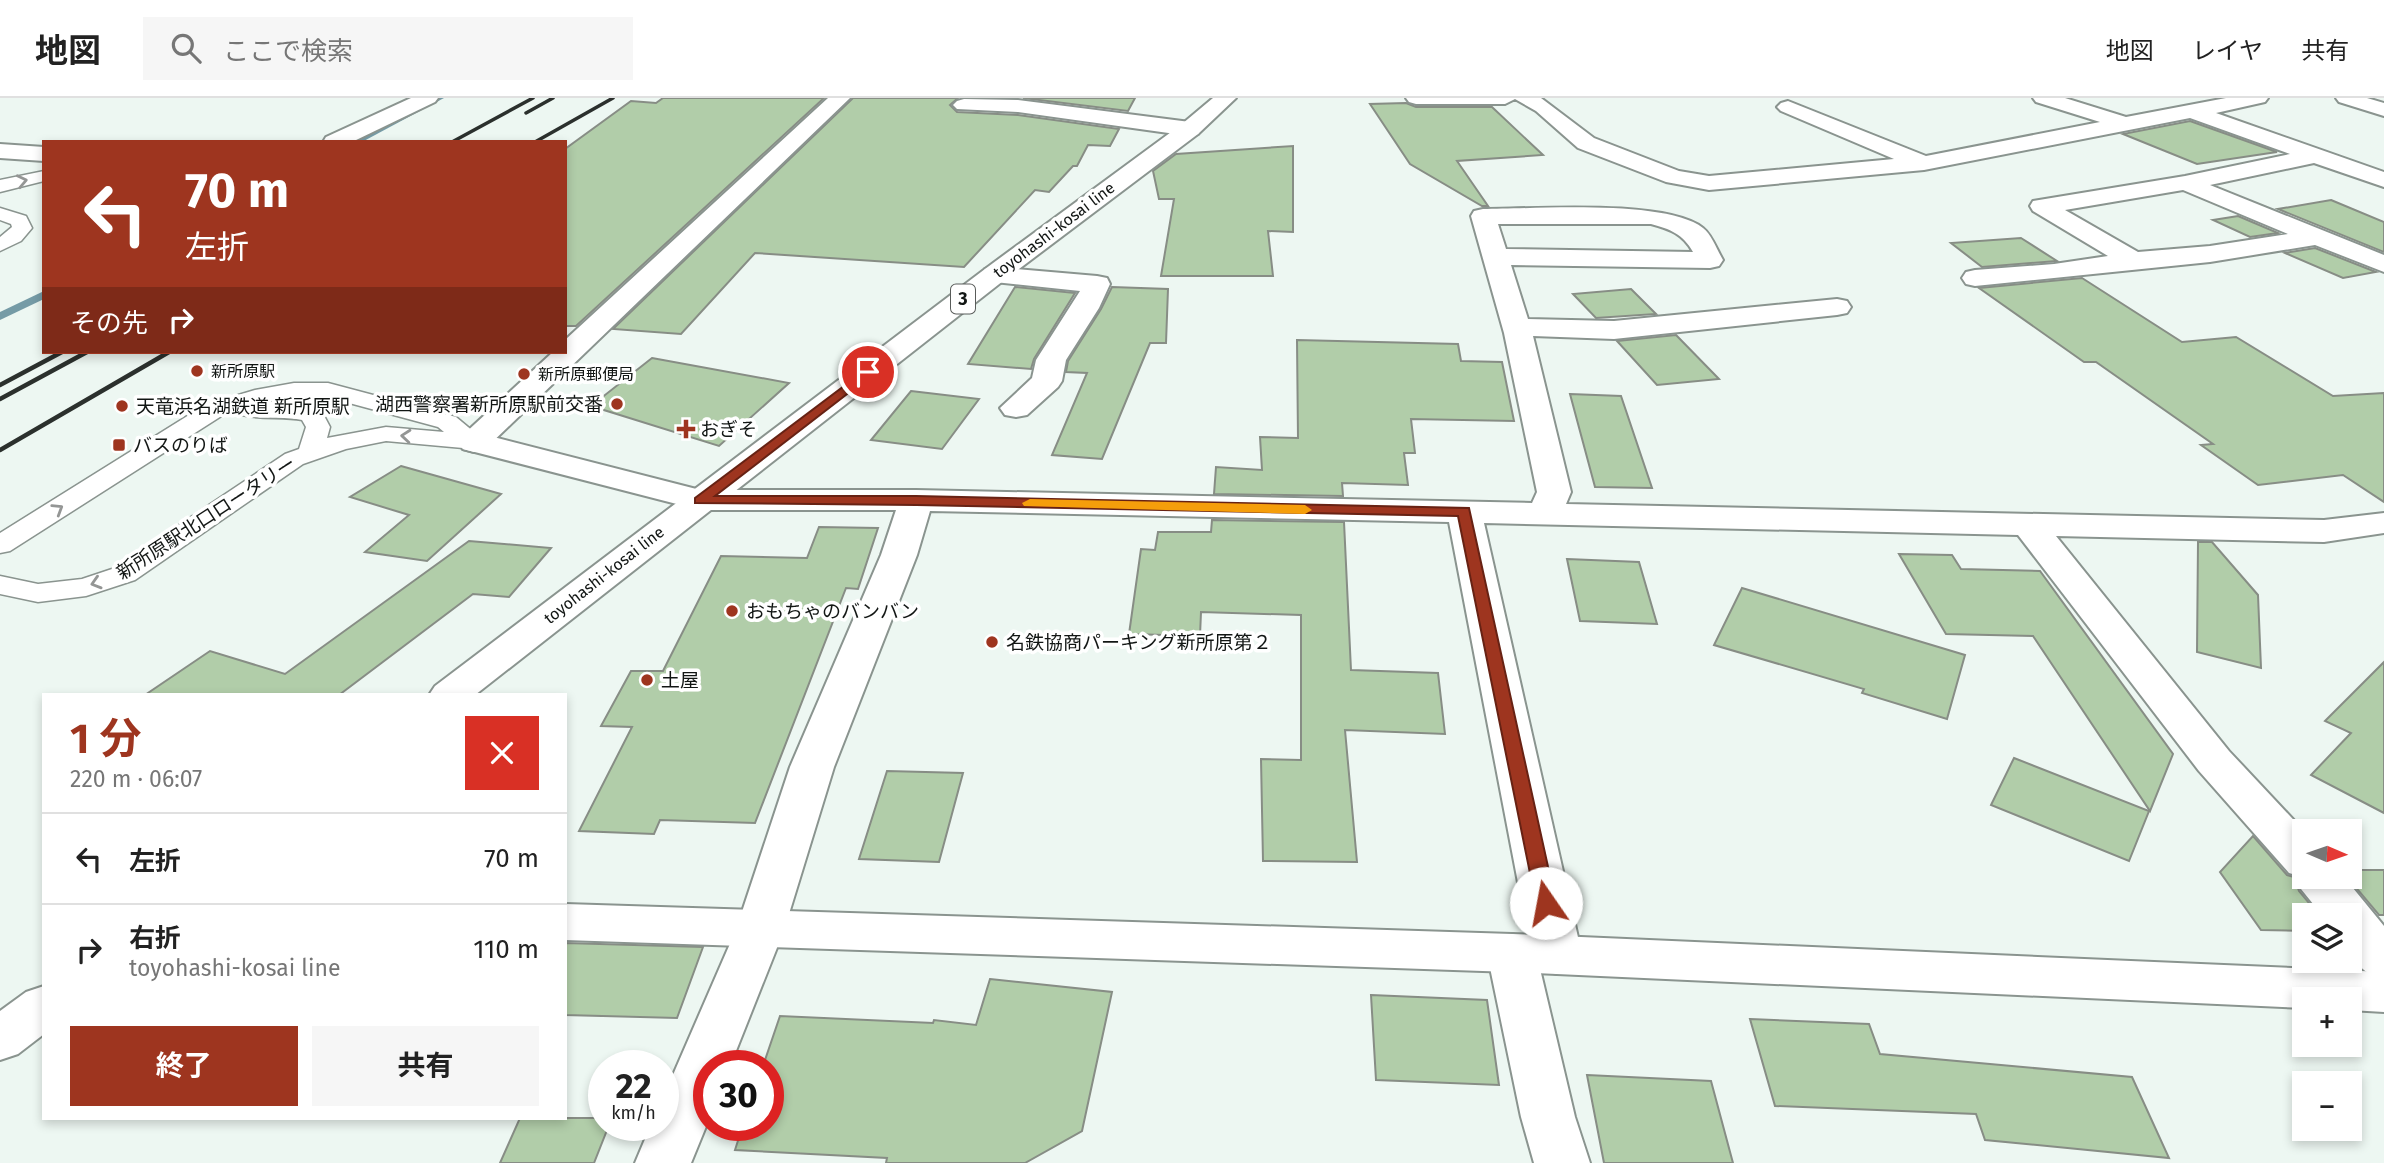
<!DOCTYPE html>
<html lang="ja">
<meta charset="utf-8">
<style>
:root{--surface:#fff;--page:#f6f6f6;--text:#222;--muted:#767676;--line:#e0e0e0;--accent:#9e351f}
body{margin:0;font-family:"Fira Sans","Noto Sans JP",sans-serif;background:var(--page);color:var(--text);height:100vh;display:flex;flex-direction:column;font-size:26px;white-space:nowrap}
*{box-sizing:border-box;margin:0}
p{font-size:23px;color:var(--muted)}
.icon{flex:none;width:38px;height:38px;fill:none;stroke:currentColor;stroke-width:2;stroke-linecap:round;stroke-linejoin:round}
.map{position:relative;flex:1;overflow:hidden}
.panel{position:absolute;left:42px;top:595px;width:525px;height:427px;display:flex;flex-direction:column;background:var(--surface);border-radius:0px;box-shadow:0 4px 10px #0003}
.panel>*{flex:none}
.hud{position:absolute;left:42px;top:42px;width:525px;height:214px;border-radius:0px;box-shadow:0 4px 10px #0003;background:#9e351f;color:#fff;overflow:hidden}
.needle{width:46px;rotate:92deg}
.tools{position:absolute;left:2292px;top:721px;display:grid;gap:14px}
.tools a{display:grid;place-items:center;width:70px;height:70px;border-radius:0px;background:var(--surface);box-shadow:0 4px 10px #0003;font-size:35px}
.speed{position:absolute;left:588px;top:952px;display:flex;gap:14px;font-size:35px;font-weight:700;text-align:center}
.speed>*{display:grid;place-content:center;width:91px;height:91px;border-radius:50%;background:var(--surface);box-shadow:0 4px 10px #0003;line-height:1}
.speed small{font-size:18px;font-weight:400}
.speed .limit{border:10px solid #d22;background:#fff;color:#111}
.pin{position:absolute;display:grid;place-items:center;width:60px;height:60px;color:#fff;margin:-30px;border:4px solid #fff;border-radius:50%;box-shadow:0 2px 7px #0007}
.me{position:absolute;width:77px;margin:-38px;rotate:348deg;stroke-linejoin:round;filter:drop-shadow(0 0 5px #0008)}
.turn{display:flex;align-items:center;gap:24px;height:147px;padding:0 28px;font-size:32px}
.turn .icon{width:91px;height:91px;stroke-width:2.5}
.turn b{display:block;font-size:49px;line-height:60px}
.then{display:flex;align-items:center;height:66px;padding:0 28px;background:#0003;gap:14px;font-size:26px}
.round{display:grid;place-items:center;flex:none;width:74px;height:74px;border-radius:0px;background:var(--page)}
.overview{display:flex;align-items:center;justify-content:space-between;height:119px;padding:0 28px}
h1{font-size:42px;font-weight:700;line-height:52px;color:var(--accent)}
.button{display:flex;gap:14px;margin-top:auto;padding:14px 28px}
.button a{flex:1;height:80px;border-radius:0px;background:var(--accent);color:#fff;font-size:28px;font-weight:700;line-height:80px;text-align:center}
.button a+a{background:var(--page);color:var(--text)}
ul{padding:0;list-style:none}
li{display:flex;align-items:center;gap:21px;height:91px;padding:0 28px;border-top:2px solid var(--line)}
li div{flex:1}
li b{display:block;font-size:26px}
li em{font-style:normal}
header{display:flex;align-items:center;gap:42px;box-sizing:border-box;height:98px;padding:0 35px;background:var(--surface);border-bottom:2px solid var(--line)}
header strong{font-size:33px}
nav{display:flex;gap:38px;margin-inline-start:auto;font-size:24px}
.search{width:490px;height:63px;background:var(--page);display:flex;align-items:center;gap:18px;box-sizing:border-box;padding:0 24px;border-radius:0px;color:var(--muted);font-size:26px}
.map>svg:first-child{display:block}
</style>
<header>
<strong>地図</strong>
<div class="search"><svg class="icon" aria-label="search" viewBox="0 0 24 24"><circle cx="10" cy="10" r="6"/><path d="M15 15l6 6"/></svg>ここで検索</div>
<nav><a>地図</a><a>レイヤ</a><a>共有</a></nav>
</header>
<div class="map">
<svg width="2384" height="1065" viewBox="0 0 2384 1065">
<rect width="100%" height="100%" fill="#edf7f2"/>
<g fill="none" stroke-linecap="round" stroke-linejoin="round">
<g fill="#759ba6" fill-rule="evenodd">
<polygon points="433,0 444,0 362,44 351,44"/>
<polygon points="44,193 44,201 0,222 0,214"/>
</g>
</g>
<g fill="#b1cda9" stroke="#878d85" stroke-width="2">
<polygon points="663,0 824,0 576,228 565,228 565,51 631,3 656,5"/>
<polygon points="853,0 958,0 950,7 957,14 1018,17 1119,31 1110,48 1088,47 1077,68 1073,68 1049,94 1035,92 964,169 755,155 681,236 613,231"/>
<polygon points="1023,0 1135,0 1128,13"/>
<polygon points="1406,5 1416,9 1492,9 1543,57 1457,63 1488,108 1482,108 1410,66 1370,6"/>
<polygon points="2190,23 2277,54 2197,66 2123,36"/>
<polygon points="1293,48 1293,134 1268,133 1273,178 1161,178 1174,101 1159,101 1153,73 1176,56"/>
<polygon points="2331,102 2384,124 2384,154 2278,111"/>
<polygon points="2238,118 2278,135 2250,139 2213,122"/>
<polygon points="2021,140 2057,163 1982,169 1951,145"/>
<polygon points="2315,150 2376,174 2343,180 2285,155"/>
<polygon points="2082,180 2182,244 2236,239 2333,298 2384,295 2384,404 2343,377 2258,387 2201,347 2213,346 2096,264 2084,264 1979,190"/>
<polygon points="1015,189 1075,195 1034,261 1031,271 968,266"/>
<polygon points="1112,189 1168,191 1166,245 1150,245 1102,361 1052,357 1087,275 1066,274 1068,263 1101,211"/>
<polygon points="1631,191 1656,216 1596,220 1573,196"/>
<polygon points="1676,237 1719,281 1657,287 1617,243"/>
<polygon points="1297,242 1458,246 1461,263 1502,264 1514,323 1411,321 1415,355 1404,355 1408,387 1342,385 1343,398 1214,396 1216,369 1262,372 1260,339 1298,340"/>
<polygon points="652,260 789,285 719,348 591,308"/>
<polygon points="911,293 979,301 942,351 871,342"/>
<polygon points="1570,296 1621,298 1652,390 1595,389"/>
<polygon points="401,368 501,396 427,463 365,454 409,417 350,399"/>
<polygon points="1212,422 1344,424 1351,572 1438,575 1445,636 1345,632 1357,764 1263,763 1261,661 1301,662 1301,517 1201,514 1200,538 1129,536 1141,451 1155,452 1158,434 1211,434"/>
<polygon points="819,429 878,430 858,491 846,490 755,725 660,722 654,736 579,733 632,629 601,628 631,573 663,573 721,458 807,460"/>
<polygon points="469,443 551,450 509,499 473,496 339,597 145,597 210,553 285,576"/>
<polygon points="2198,444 2212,444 2258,497 2261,570 2197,554"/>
<polygon points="1899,456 1952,457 1961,471 2040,473 2173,656 2150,713 2033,538 1946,536"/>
<polygon points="1567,461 1639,464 1657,526 1580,523"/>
<polygon points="1742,490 1965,557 1947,621 1862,595 1864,591 1714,547"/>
<polygon points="2384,564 2384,715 2311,677 2351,635 2325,623"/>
<polygon points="2014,660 2149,713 2129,763 1991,707"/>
<polygon points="887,673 963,675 939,764 859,761"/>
<polygon points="2253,738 2287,777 2294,779 2299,793 2319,817 2305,817 2305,833 2261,832 2220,774"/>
<polygon points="2350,772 2384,772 2384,817 2379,817 2347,779 2350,779"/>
<polygon points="565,845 703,849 677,920 565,917"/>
<polygon points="990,881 1112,894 1082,1033 1025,1065 886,1065 887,1060 735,1052 743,1027 768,1027 768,968 763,968 780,918 933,925 934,922 976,927"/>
<polygon points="1371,897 1487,902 1499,987 1376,982"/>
<polygon points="1750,921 1869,926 1880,956 2132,979 2169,1060 1985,1042 1976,1016 1775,1008"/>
<polygon points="1587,977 1711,983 1733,1065 1604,1065"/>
<polygon points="520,1020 604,1020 604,1027 609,1027 594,1065 500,1065"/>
</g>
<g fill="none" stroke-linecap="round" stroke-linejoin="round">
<defs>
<g id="service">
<polygon points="44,73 44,83 0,94 0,82"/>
<polygon points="0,110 26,118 32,130 21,143 0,153 0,139 12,129 11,126 0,122"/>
<path d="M294,285H328L456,319L486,344L483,349L474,351L386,343L346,351L303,366L135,482L86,498L38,504L0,496V478L38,486L82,481L115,470L285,356L299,351L306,329L302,322C283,318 262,322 242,317L239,312L223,317L10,453L0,455V435L205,307L255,292ZM294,299H327L438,329L444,334L386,329L327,340L330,329L321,312L282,304H265Z"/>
</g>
<g id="minor">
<polygon points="411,0 438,0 435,4 352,44 323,44 326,39"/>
<polygon points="828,0 850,0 485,351 474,354 463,351 458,344 463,337 553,254 565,254 565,242"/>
<path d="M1406,0H1541L1594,40L1679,73L1709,78L1894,61L1781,13L1777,9L1781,5L1788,3L1926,58L2100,24L2036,4L2033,0H2065L2126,19L2226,0H2268L2265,4L2216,15L2384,74V89L2314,65L2210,87L2384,157V174L2315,147L2210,164L1975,188L1966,186L1962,180L1966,174L1975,172L2054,166L2108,158L2033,113L2030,108L2033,103L2185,78L2290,56L2190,20L1924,72L1709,92L1666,84L1578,50L1536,13L1515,1L1505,6H1416L1409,4ZM2183,92L2288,136L2210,148L2138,154L2065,112Z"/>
<polygon points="2336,0 2367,0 2384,5 2384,18 2339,4"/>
<polygon points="964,1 1018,2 1190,24 1198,26 1201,31 1198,36 1190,38 1018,14 957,11 953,7 957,3"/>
<polygon points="0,46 44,49 44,63 0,60"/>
<path d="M1483,111C1534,111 1666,101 1703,130C1712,137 1717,152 1723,162L1719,168L1710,170L1511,167L1528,221L1614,223L1837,201L1847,203L1851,209L1847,215L1837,217L1614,241L1533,238L1571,394L1566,406L2324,422L2384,415V435L2324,444L2056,438L2229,653L2305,734V779H2344L2384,828V882C2348,870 2350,851 2350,817H2322L2301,791L2296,777L2289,775L2199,673L2018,437L1484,425L1582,857L1574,870L1557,876L1540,871L1575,1019L1590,1065H1534L1521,1019L1487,855L1495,842L1512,836L1529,842L1449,424L930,413L917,457L834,669L784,832L730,968H709V1021L691,1065H635L651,1027H663V1000L736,832L790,669L881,457L896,412H700L688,409L683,402L688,395L700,392H916L1532,405L1537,394L1504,235L1471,118L1474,113ZM1498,126H1651C1670,131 1683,136 1693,154L1506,151Z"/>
<polygon points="994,169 1097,178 1107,180 1110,186 1099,210 1066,262 1062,283 1058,289 1027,317 1016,319 1005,317 1000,310 1032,280 1036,262 1080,193 985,183 981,177 985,171"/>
</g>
<g id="tertiary">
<polygon points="474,334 712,395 717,402 712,409 700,412 463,351 458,344 463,337"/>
<polygon points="565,806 1512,836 2384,874 2384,914 2350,912 2350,901 2305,901 2305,910 1512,874 565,842"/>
</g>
<g id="primary">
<polygon points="1213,0 1236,0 1198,36 1003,183 475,597 429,597 435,588 985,171 1182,26"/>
<polygon points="44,888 44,936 18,956 0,962 0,913 26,894"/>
</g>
</defs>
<use href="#service" stroke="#8a948f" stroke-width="3"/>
<use href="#minor" stroke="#8a948f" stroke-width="4"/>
<use href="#tertiary" stroke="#8a948f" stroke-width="4"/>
<use href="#primary" stroke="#8a948f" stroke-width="4"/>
<use href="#service" fill="#fff" fill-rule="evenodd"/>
<use href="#minor" fill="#fff" fill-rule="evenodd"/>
<use href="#tertiary" fill="#fff" fill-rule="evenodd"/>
<use href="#primary" fill="#fff" fill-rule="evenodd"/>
<g stroke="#2b302d" stroke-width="3.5">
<polyline points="526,15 553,0"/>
<polyline points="452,44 533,0"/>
<polyline points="535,44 613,0"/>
</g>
<g stroke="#2b302d" stroke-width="4.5">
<polyline points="0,287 62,254"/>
<polyline points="0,301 87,254"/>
<polyline points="0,352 169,254"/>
</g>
</g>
<defs><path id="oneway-chevron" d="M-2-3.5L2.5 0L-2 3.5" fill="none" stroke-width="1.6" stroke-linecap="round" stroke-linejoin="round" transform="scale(1.75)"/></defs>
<g stroke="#949695">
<use href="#oneway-chevron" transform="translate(22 83) rotate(-12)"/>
<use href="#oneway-chevron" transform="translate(406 338) rotate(-175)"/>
<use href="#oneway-chevron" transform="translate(58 411) rotate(-32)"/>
<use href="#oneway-chevron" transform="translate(96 485) rotate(163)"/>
</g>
<polygon fill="#9e351f" stroke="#672214" stroke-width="2" points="868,270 875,274 873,276 715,398 916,398 1469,410 1556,805 1553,810 1546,812 1539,810 1536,805 1458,418 916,407 695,405 695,400"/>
<polygon fill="#f59e0b" points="1030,401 1305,407 1312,412 1305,416 1024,408 1022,405"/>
<g fill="#9e351f" stroke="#fff" stroke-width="2.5">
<circle cx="197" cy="273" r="7"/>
<circle cx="524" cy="276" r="7"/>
<circle cx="617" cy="306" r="7"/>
<circle cx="122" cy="308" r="7"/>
<path d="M682.5 320.5h7v7h7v7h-7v7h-7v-7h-7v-7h7z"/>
<rect x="112" y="340" width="14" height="14" rx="3.5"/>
<circle cx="732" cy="513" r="7"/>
<circle cx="992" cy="544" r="7"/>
<circle cx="647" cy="582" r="7"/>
</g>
<g text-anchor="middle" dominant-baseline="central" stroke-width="7" stroke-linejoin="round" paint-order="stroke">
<g font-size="16" fill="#121614" stroke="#fff">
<text transform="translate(1054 132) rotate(-37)">toyohashi-kosai line</text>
<text transform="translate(604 477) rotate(-38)">toyohashi-kosai line</text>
</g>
<g font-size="16" fill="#121614" stroke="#fff" text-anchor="start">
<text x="211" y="273">新所原駅</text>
<text x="538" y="276">新所原郵便局</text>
</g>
<rect fill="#fff" stroke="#595c5a" stroke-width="2" x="951" y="186.5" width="24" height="29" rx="5"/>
<g font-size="18" font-weight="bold" fill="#121614">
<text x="963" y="201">3</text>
</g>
<g font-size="19" fill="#121614" stroke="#fff" text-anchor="start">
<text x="603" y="306" text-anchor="end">湖西警察署新所原駅前交番</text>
<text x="136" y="308">天竜浜名湖鉄道 新所原駅</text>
<text x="700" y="331">おぎそ</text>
<text x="133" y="347">バスのりば</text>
<text x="746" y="513">おもちゃのバンバン</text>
<text x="1006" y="544">名鉄協商パーキング新所原第２</text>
<text x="661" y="582">土屋</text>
</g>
<g font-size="19" fill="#121614" stroke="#fff">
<text transform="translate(206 420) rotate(-33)">新所原駅北口ロータリー</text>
</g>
</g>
</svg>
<div class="tools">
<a><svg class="needle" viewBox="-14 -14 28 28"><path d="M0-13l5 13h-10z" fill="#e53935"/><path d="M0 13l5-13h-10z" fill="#767676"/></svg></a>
<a><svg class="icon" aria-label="layers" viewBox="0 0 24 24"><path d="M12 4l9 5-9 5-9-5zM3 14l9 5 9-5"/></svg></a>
<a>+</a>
<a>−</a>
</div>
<div class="speed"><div>22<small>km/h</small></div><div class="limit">30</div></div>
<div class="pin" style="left:868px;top:274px;background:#d93025"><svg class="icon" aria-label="arrive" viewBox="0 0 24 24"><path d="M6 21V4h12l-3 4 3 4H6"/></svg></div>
<svg class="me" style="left:1546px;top:805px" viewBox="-20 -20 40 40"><circle r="19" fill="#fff"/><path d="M0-13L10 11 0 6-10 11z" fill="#9e351f"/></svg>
<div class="hud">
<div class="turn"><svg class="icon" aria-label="left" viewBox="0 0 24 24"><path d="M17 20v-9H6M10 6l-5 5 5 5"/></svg><div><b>70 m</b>左折</div></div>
<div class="then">その先<svg class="icon" aria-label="right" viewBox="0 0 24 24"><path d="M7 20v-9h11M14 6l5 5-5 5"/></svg></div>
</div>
<section class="panel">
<div class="overview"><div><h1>1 分</h1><p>220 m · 06:07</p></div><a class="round" style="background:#d93025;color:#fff"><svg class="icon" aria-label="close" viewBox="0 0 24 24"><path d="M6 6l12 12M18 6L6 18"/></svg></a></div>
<ul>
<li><svg class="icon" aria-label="left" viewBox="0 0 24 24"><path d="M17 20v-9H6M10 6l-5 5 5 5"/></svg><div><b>左折</b></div><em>70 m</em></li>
<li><svg class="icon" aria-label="right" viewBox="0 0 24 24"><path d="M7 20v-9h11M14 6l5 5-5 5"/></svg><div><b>右折</b><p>toyohashi-kosai line</p></div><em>110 m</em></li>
</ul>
<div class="button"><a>終了</a><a>共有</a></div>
</section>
</div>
